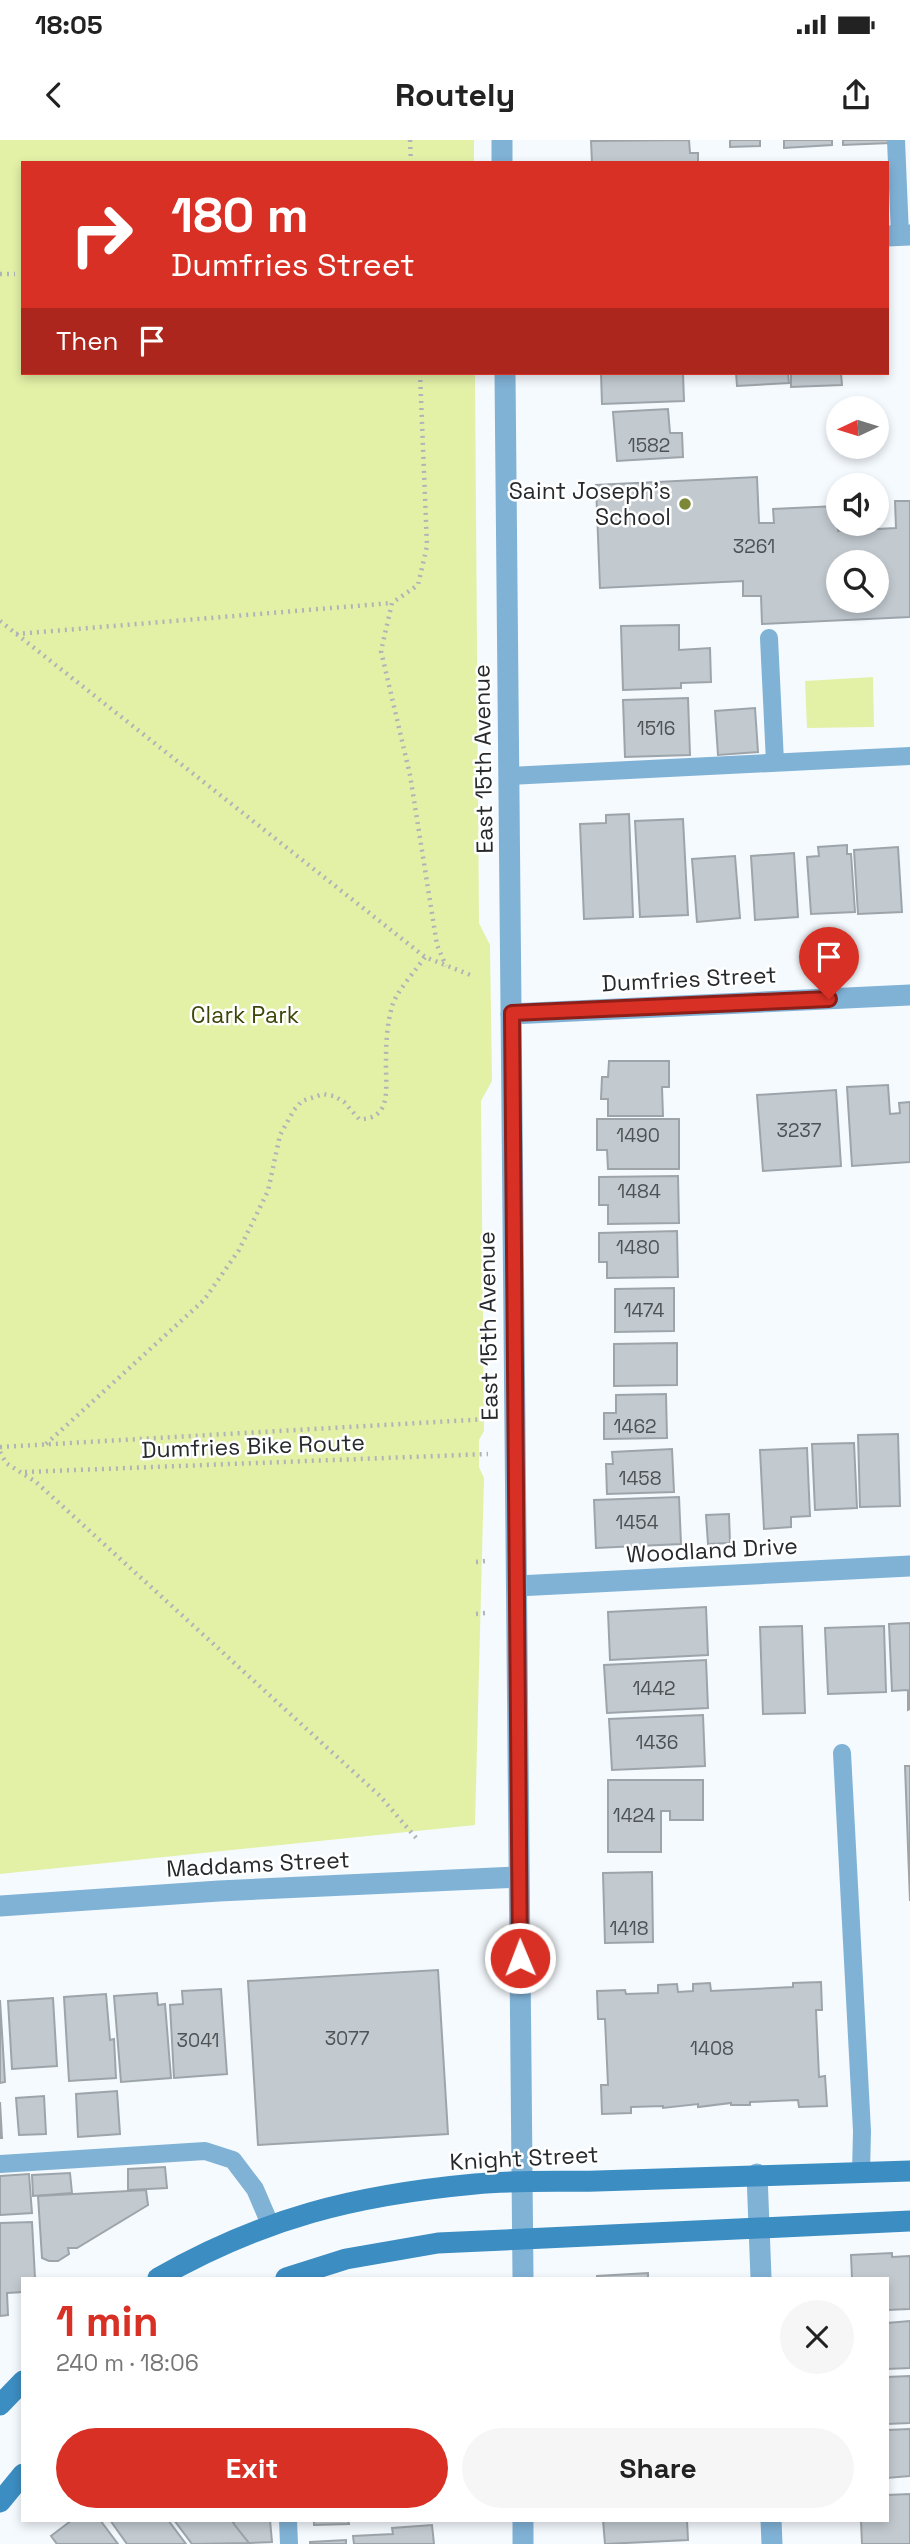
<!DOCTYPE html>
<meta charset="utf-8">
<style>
:root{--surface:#fff;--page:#f6f6f6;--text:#222;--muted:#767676;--accent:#d93025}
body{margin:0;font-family:"Space Grotesk",sans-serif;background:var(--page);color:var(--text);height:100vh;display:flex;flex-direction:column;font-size:26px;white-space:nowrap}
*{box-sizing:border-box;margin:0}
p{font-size:23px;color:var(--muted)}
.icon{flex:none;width:38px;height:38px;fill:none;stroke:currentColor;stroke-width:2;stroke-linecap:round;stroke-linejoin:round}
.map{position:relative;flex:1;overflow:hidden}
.panel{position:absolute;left:21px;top:2137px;width:868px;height:245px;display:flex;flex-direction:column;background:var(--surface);border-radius:0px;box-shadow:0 4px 10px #0003}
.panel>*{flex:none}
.hud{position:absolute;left:21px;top:21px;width:868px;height:214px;border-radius:0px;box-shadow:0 4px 10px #0003;background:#d93025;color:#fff;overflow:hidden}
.needle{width:46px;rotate:266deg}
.fabs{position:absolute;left:826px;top:256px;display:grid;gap:14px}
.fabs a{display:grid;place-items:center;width:63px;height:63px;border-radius:50%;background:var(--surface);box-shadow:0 4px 10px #0003;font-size:35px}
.pin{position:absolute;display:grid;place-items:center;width:60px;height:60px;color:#fff;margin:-72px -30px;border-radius:50% 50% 50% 0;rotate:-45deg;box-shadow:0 0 7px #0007}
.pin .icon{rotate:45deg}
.me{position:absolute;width:77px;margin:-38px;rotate:359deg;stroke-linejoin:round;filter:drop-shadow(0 0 5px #0008)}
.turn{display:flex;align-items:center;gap:24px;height:147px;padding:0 35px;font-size:32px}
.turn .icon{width:91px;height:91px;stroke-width:2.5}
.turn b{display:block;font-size:49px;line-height:60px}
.then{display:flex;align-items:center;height:66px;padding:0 35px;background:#0003;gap:14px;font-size:26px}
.round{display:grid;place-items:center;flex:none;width:74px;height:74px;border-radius:37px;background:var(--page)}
.summary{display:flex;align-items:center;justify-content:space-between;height:119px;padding:0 35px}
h1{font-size:42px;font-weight:700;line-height:52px;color:var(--accent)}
.button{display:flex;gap:14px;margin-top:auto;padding:14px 35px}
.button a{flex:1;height:80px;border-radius:42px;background:var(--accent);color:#fff;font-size:28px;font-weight:700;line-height:80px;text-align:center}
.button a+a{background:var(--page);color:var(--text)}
.status{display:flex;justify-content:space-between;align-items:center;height:49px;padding:0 35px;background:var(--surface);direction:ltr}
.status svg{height:19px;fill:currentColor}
header{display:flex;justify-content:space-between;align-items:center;height:91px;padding:0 35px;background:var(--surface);font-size:32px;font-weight:700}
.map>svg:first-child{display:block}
</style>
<div class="status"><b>18:05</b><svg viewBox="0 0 49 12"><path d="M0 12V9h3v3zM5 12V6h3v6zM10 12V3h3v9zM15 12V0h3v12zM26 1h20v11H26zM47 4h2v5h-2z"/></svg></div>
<header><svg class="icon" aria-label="back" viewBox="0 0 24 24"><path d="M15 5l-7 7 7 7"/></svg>Routely<svg class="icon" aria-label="share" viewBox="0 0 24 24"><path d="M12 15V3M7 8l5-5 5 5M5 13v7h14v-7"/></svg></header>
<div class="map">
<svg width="910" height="2404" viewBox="0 0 910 2404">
<rect width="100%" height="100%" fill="#f5fafe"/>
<g fill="#e3f1a7">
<polygon points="0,0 474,0 474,23 23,23 23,233 475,233 479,783 490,805 492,941 481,961 484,1291 479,1300 479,1327 484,1338 475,1685 0,1734"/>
<polygon points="873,537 874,587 807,588 805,541"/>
</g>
<g fill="#c2cad0" stroke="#9da5ab" stroke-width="2" fill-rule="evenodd">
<polygon points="689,0 690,13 698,13 698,23 592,23 591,1"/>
<polygon points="730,0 760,0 760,6 730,7"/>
<polygon points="784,0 832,0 832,5 784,8"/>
<polygon points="843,0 890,0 890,3 843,5"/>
<polygon points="601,233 683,233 684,261 602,264"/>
<polygon points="736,233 788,233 789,243 737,246"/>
<polygon points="791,233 841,233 842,245 791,247"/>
<polygon points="668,269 670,293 682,293 683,317 617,321 613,272"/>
<path d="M757,337L759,383H774L773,369L837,366L838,391L896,388L895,361H910V477L762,484L761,456H743V441L600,448L596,345ZM838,422H877V460H838Z"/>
<polygon points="679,485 679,510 710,508 711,542 681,543 681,548 623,550 621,486"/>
<polygon points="688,558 690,615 625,617 623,560"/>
<polygon points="755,568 758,612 718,615 715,571"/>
<polygon points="629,674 633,777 584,779 580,684 606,683 606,675"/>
<polygon points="683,679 688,775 640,777 635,681"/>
<polygon points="847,705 847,714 851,714 855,772 811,774 807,717 819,716 818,707"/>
<polygon points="898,707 902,772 858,774 854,710"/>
<polygon points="794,713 798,777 755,780 751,716"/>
<polygon points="735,716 740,778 697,782 692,719"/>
<polygon points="609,921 669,921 669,947 662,947 663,976 608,976 608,959 601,959 602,937 608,937"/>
<polygon points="888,945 890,974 900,973 899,963 910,962 910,1022 852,1026 847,947"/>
<polygon points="836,950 841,1026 763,1031 757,955"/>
<polygon points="597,979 679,979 679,1029 608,1029 607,1010 597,1010"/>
<polygon points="678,1036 679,1083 608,1084 608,1065 599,1065 599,1037"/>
<polygon points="677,1091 678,1137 607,1138 607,1122 599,1122 599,1093"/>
<polygon points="674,1148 674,1191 615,1192 615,1149"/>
<polygon points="677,1203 677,1245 614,1246 614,1204"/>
<polygon points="666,1254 667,1298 604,1299 604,1273 616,1273 616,1255"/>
<polygon points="898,1294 900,1366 860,1367 858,1295"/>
<polygon points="854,1303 857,1368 815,1370 812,1304"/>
<polygon points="807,1308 810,1376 791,1377 791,1387 764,1389 760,1310"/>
<polygon points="672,1309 674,1352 607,1354 606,1324 613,1324 612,1312"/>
<polygon points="679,1357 681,1404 596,1408 594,1360"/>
<polygon points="729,1374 730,1403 708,1404 706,1375"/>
<polygon points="706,1467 708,1515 610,1520 608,1472"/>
<polygon points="910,1483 910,1569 908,1570 908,1550 892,1551 889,1484"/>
<polygon points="802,1486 805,1573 763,1574 760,1487"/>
<polygon points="884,1486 886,1552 828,1554 825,1488"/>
<polygon points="706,1520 708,1568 607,1573 604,1525"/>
<polygon points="703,1575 705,1626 612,1630 609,1579"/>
<polygon points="905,1626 910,1626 910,1761"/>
<polygon points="608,1640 703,1640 703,1680 670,1680 670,1671 661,1671 661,1712 608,1712"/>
<polygon points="652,1732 653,1802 605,1803 603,1733"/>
<polygon points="438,1830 448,1994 258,2005 248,1841"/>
<polygon points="821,1842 822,1870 816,1870 819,1937 825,1936 827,1966 799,1967 798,1960 750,1962 750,1965 731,1965 731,1963 698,1967 698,1964 663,1968 663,1966 631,1967 631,1973 602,1974 601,1945 608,1945 605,1879 598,1879 597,1851 625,1850 626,1854 658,1853 658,1845 677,1844 678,1852 693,1851 693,1844 710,1843 711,1851 793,1847 793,1843"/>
<polygon points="221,1849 227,1934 174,1938 170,1865 183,1864 182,1851"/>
<polygon points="157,1853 158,1865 165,1864 171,1938 121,1942 114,1856"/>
<polygon points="106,1854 110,1900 114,1899 116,1938 69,1941 64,1857"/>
<polygon points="53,1858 57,1926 12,1929 8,1861"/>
<polygon points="0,1860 5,1942 0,1943"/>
<polygon points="117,1951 120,1994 78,1997 76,1954"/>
<polygon points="44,1956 46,1994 19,1995 16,1958"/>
<polygon points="0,1962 2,1998 0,1998"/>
<polygon points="165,2027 167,2048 128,2050 128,2029"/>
<polygon points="70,2033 72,2053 33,2056 32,2035"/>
<polygon points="29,2034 32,2073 0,2075 0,2036"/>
<polygon points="146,2050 148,2065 77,2108 68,2108 69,2114 58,2121 49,2121 42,2118 38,2056"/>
<polygon points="32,2082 35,2138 23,2138 23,2152 7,2153 8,2175 0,2176 0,2083"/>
<polygon points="892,2113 892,2117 910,2116 910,2169 887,2170 887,2138 852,2138 851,2115"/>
<polygon points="648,2133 648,2138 597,2138 597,2136"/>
<polygon points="910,2181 910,2228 887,2229 887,2183"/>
<polygon points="910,2236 910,2283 887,2284 887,2237"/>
<polygon points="910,2289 910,2336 887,2338 887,2290"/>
<polygon points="910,2354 910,2404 862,2404 861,2380 887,2380 887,2355"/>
<polygon points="72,2380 100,2380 118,2404 57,2404 51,2396"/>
<polygon points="110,2380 168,2380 186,2404 127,2404"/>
<polygon points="174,2380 231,2380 249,2403 192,2404"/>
<polygon points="234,2380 270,2380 272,2402 249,2403 234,2384"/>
<polygon points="314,2380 348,2380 349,2384 314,2385"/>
<polygon points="603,2380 687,2380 688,2400 605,2404"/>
<polygon points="432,2385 434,2404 354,2404 353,2396 393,2394 392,2388"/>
<polygon points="346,2400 346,2404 310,2404 310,2402"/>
</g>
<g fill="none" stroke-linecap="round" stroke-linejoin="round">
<g stroke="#afb4b7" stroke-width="4.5" stroke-dasharray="2 5" stroke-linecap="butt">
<polyline points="410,0 411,23"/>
<polyline points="0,134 15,134"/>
<polyline points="420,233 427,406 418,445 392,463 381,511 410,635 437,805 446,826"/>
<polyline points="0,481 425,817 473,836"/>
<polyline points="16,494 392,463"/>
<path d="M46,1304L204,1160L239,1110L268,1051L280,995L294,970L302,961L323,954L334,956L344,962L359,979C394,980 385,943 386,920C386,904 387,883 392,867C395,853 416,830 425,817"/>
<polyline points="0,1307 488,1279"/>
<polyline points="0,1312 6,1323 36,1342 380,1656 417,1699"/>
<polyline points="25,1332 488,1314"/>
<polyline points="476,1422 486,1421"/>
<polyline points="476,1474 486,1473"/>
</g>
<g stroke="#80b2d6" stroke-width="18">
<polyline points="896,0 900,95"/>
<polyline points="769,498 775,622"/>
<polyline points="509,636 910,616"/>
<polyline points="842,1613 862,1991 861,2033"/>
<polyline points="0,2024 205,2011 233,2020 255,2049 270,2084"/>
<polyline points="288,2380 289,2404"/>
</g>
<g stroke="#80b2d6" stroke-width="21">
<polyline points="502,0 502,23"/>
<polyline points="887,96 910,95"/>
<polyline points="505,233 523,2138"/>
<polyline points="511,874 910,855"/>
<polyline points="517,1446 910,1426"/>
<polyline points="0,1766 219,1751 518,1737"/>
<polyline points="757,2034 761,2138"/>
<polyline points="771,2380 772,2404"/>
<polyline points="523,2404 523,2380"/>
</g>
<g stroke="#3c8dc2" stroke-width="21">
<path d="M158,2138C263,2078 356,2055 475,2044C515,2040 557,2042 597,2041C701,2037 806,2035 910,2031"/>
<polyline points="286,2138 346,2119 438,2103 910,2081"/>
<polyline points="0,2265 23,2241"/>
<polyline points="0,2362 23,2334"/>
</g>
</g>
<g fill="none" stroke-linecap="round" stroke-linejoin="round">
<defs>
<polyline id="route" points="520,1818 512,873 829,859"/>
</defs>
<use href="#route" stroke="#8d1f18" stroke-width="18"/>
<use href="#route" stroke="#d93025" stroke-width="12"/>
</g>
<circle fill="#7c8836" stroke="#fff" stroke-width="2.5" cx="685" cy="364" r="7"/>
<g text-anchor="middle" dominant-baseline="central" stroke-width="5" stroke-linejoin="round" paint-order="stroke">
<g font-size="19" fill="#4e5255">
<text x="649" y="305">1582</text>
<text x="754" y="406">3261</text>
<text x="656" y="588">1516</text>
<text x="799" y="990">3237</text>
<text x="638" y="995">1490</text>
<text x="639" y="1051">1484</text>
<text x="638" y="1107">1480</text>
<text x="644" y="1170">1474</text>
<text x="635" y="1286">1462</text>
<text x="640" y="1338">1458</text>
<text x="637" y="1382">1454</text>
<text x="654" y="1548">1442</text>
<text x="657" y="1602">1436</text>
<text x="634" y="1675">1424</text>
<text x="629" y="1788">1418</text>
<text x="347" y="1898">3077</text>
<text x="198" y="1900">3041</text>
<text x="712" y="1908">1408</text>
</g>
<g font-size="23" fill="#272a2c" stroke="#fff" text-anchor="end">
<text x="671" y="351">Saint Joseph’s<tspan x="671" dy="26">School</tspan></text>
</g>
<g font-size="23" fill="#272a2c" stroke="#fff">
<text transform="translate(483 619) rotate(-91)">East 15th Avenue</text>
<text transform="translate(689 839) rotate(-3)">Dumfries Street</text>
<text transform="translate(488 1186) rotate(-91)">East 15th Avenue</text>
<text transform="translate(253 1306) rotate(-2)">Dumfries Bike Route</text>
<text transform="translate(712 1410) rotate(-3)">Woodland Drive</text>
<text transform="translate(258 1724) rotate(-3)">Maddams Street</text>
<text transform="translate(524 2018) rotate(-3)">Knight Street</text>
</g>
<g font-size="23" fill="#3d4507" stroke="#fff">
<text x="245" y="875">Clark Park</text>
</g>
</g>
</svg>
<div class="fabs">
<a><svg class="needle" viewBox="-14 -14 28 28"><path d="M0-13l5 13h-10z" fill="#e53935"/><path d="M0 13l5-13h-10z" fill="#767676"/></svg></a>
<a><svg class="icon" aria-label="sound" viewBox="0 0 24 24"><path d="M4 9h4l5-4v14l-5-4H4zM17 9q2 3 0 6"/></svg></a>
<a><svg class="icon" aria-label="search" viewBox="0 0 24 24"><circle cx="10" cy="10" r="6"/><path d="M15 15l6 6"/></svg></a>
</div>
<div class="pin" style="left:829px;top:859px;background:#d93025"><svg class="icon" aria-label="arrive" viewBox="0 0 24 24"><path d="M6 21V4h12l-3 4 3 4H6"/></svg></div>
<svg class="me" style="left:520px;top:1818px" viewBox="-20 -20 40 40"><circle r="17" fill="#d93025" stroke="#fff" stroke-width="3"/><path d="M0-11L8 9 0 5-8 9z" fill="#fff"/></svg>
<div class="hud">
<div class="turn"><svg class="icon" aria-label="right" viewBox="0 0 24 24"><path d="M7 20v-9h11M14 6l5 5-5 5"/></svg><div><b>180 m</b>Dumfries Street</div></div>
<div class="then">Then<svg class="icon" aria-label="arrive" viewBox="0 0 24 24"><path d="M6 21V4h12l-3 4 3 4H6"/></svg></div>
</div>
<section class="panel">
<div class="summary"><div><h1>1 min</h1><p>240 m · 18:06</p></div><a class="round"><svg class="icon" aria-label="close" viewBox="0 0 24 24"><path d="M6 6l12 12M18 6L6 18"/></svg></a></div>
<div class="button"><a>Exit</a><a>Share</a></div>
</section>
</div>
